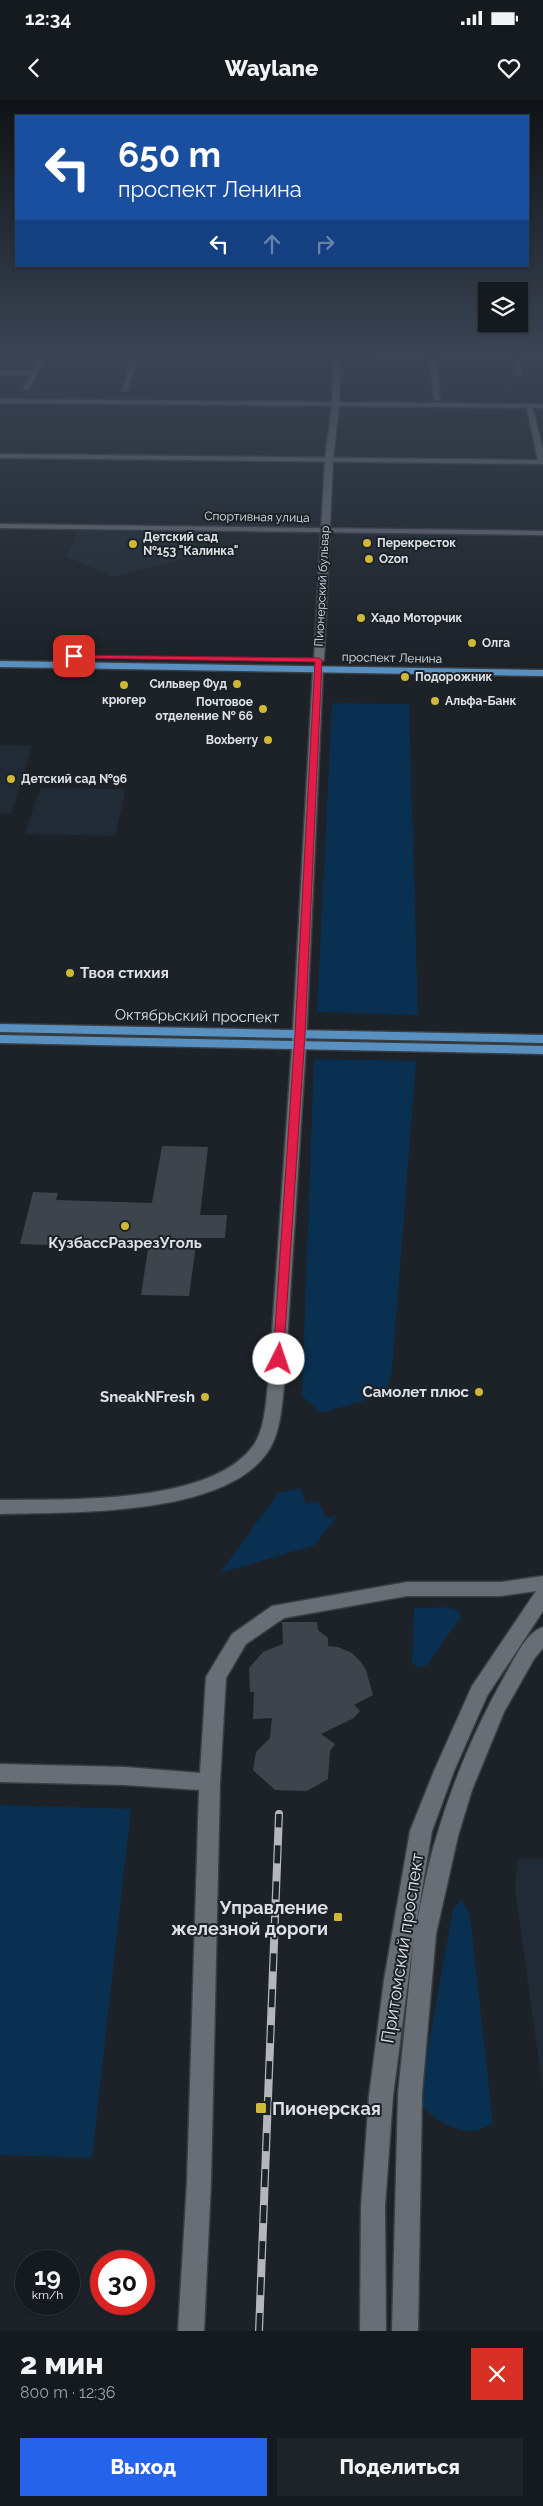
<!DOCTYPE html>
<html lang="ru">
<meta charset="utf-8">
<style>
:root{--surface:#151a1e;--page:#1e2327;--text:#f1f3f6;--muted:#9da1a4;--line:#34383c;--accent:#2563eb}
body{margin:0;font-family:Raleway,sans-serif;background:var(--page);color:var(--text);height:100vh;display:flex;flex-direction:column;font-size:19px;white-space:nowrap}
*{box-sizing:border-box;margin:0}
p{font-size:16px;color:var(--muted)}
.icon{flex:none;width:28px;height:28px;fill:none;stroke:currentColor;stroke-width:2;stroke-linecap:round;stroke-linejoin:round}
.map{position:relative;height:2231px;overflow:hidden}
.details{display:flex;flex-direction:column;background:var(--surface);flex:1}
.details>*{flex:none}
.banner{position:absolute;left:15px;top:15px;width:514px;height:152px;border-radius:0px;box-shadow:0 1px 4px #0004,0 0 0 1px var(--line);background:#1a4fa0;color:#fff;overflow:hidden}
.buttons{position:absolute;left:478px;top:182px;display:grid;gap:10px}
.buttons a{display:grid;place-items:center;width:50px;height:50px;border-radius:0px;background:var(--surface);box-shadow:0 1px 4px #0004,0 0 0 1px var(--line);font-size:25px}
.speed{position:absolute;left:15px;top:2150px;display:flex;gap:10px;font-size:25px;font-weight:700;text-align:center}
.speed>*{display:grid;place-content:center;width:65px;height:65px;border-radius:50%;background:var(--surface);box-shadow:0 1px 4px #0004,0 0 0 1px var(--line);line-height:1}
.speed small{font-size:12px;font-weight:400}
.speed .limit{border:8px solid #d22;background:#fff;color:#111}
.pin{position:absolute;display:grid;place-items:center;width:42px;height:42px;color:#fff;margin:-21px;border-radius:10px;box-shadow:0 2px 8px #0006}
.me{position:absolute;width:55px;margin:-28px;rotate:4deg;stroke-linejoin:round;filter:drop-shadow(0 0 4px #0008)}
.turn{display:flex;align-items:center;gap:18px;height:105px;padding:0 20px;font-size:22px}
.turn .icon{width:65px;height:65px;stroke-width:2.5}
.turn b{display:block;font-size:35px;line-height:42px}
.lanes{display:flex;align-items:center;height:48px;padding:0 20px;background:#0003;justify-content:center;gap:25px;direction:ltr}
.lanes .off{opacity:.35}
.round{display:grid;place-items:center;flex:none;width:52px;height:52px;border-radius:0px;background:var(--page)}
.overview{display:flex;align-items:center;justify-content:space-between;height:85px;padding:0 20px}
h1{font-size:30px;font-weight:800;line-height:38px}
.button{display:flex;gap:10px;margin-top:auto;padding:10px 20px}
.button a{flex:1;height:58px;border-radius:0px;background:var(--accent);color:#fff;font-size:20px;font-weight:800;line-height:58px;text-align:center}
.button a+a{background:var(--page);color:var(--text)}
.status{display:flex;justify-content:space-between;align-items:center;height:35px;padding:0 25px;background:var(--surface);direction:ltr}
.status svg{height:14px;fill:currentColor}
header{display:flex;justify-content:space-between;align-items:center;height:65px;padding:0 20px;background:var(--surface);font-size:22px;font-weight:800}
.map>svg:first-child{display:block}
</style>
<div class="status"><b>12:34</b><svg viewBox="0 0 49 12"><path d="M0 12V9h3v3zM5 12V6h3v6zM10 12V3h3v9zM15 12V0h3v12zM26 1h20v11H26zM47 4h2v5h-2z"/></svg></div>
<header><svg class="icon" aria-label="back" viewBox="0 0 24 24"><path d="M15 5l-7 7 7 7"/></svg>Waylane<svg class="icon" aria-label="heart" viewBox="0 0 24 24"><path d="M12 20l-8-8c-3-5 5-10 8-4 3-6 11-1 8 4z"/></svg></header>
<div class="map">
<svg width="543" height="2231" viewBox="0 0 543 2231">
<rect width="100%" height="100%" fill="#1c2228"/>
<g fill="#202b35">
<polygon points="78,431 195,432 194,456 114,477 67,457"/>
<polygon points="0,645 32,646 11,714 0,713"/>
<polygon points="40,688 126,689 115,736 25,734"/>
<polygon points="518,1759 543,1759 543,1990 515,1790"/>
</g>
<g fill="#093050">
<polygon points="332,603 409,604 418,915 317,912"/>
<polygon points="314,959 416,961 392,1269 386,1294 322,1313 302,1296"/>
<polygon points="300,1388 306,1404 319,1402 326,1418 337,1416 315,1445 220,1473 278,1393"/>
<path d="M448,1507L459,1511L461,1517L427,1565C421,1568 417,1568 412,1563L414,1508Z"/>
<polygon points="0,1705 131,1709 92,2058 0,2055"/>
<path d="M461,1799L468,1810L471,1825L493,2024C487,2026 480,2030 474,2031C451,2032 433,2017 418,2002L453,1809Z"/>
</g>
<g fill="#3e444b">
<polygon points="162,1046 208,1047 200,1115 227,1115 225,1138 197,1138 189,1196 141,1195 149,1143 49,1140 48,1145 20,1144 33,1092 58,1093 56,1100 152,1103"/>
<polygon points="282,1522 317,1522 318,1530 328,1538 328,1546 338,1547 352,1553 361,1562 366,1570 373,1595 354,1605 360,1611 354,1618 321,1634 335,1644 330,1651 328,1679 307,1691 275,1690 253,1670 256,1652 270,1638 272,1618 253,1619 254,1592 250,1592 249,1568 263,1552 283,1544"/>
</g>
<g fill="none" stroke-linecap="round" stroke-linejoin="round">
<defs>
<g id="street">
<polygon points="43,252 49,252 28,290 23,289 30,275 0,275 0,271 32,271"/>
<polygon points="134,252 140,252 127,290 122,291"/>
<polygon points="246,252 518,252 543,253 543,257 519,257 522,274 519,276 516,274 513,257 436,256 440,299 437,301 434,299 429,256 249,254"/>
<polygon points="530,307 533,309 543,350 543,364 0,358 0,354 538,360 527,309"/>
<polygon points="0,424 543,431 543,435 0,428"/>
<path d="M299,941L306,945L285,1276C282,1301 282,1332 267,1353C222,1417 70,1412 0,1414V1400C66,1399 210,1405 253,1346C266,1328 266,1297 269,1276L292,945Z"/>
<polygon points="543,1476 543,1490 501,1496 407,1496 284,1518 246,1544 226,1578 220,1682 211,2082 204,2231 178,2231 187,2082 199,1690 125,1685 0,1682 0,1664 125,1667 200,1673 206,1577 232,1534 272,1506 407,1482 501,1482"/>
</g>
<g id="secondary">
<polygon points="334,252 340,252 339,302 543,304 543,308 339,306 333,359 324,560 319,563 314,560 325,359 332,306 0,303 0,299 332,302"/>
<polygon points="318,566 323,569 306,945 299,949 292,945 313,569"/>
<path d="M543,1489V1511L487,1596L454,1671L432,1731L415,1831C422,1799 427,1766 437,1735C454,1678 478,1622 508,1570C516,1556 526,1533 543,1527V1548L534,1559L504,1612L472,1690L458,1736L436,1834L422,1993L418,2231H392L398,1993L414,1836L393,1996L385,2106L386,2231H360L361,2106L369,1996L384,1880L410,1731L434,1671L472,1586L536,1491Z"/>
</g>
<g id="primary">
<polygon points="0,561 543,570 543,576 0,567"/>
<polygon points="0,924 543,935 543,943 0,932"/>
<polygon points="0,935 543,946 543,954 0,943"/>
</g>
</defs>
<use href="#street" stroke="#3a3e43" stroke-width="3"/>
<use href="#secondary" stroke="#3a3e43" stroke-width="3"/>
<use href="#primary" stroke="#3a3e43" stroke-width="3"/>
<use href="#street" fill="#676e75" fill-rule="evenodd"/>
<use href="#secondary" fill="#676e75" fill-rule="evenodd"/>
<use href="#primary" fill="#5990c2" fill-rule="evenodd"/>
<defs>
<polyline id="rail" points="259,2231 279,1714"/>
</defs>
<use href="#rail" stroke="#b3b7bc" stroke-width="8"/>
<use href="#rail" stroke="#1c2228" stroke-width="5.5" stroke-dasharray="18" stroke-linecap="butt"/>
</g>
<linearGradient id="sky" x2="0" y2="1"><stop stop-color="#0f1316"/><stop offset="0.45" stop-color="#3a4453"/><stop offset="1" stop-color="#3a4453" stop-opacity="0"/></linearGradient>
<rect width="543" height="564" fill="url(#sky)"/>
<polygon fill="#e11d48" stroke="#92132f" points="71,555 319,558 322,560 305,934 283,1262 279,1263 273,1259 295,934 315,562 74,558"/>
<g fill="#d0b837" stroke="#1c2228" stroke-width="2">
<circle cx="367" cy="443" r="5"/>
<circle cx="133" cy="444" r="5"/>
<circle cx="369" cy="459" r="5"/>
<circle cx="361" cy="518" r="5"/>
<circle cx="472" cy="543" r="5"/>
<circle cx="405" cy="577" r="5"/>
<circle cx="237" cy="584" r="5"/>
<circle cx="124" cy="585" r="5"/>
<circle cx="435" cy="601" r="5"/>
<circle cx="263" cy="609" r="5"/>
<circle cx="268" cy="640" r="5"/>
<circle cx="11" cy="679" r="5"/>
<circle cx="70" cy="873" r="5"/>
<circle cx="125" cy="1126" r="5"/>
<circle cx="479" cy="1292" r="5"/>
<circle cx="205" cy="1297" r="5"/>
<rect x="333" y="1812" width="10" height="10" rx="2.5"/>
<rect x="255" y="2002" width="12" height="12" rx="2.5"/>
</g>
<g text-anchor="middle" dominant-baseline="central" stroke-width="4" stroke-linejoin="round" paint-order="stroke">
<g font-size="12" fill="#dde1e5" stroke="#1c2228">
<text transform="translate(257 417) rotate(1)">Спортивная улица</text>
<text transform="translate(322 486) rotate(-87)">Пионерский бульвар</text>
<text transform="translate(392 558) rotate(1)">проспект Ленина</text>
</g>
<g font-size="12" font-weight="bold" fill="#dde1e5" stroke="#1c2228" text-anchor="start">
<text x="143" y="437">Детский сад<tspan x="143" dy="14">№153 "Калинка"</tspan></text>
<text x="377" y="443">Перекресток</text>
<text x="379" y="459">Ozon</text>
<text x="371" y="518">Хадо Моторчик</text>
<text x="482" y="543">Олга</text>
<text x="415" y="577">Подорожник</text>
<text x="227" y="584" text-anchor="end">Сильвер Фуд</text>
<text x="124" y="600" text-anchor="middle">крюгер</text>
<text x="445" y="601">Альфа-Банк</text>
<text x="253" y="602" text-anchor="end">Почтовое<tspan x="253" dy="14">отделение № 66</tspan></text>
<text x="258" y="640" text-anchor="end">Boxberry</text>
<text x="21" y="679">Детский сад №96</text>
</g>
<g font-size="15" font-weight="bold" fill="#dde1e5" stroke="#1c2228" text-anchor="end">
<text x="80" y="873" text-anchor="start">Твоя стихия</text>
<text x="125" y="1143" text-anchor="middle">КузбассРазрезУголь</text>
<text x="469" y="1292">Самолет плюс</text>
<text x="195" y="1297">SneakNFresh</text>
</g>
<g font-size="15" fill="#dde1e5" stroke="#1c2228">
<text transform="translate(197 916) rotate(1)">Октябрьский проспект</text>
</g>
<g font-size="18" font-weight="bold" fill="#dde1e5" stroke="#1c2228" text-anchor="end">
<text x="328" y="1807">Управление<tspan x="328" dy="21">железной дороги</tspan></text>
<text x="272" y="2008" text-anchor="start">Пионерская</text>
</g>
<g font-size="18" fill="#dde1e5" stroke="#1c2228">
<text transform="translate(402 1848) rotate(-81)">Притомский проспект</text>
</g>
</g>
</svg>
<div class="buttons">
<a><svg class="icon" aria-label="layers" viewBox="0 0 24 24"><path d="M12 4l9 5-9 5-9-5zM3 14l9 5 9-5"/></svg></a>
</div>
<div class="speed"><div>19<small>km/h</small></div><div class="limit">30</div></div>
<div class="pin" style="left:74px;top:556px;background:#d93025"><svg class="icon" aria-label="arrive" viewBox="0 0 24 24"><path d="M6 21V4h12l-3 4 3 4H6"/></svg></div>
<svg class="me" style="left:279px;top:1259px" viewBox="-20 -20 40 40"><circle r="19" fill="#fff"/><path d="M0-13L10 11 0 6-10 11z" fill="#e11d48"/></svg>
<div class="banner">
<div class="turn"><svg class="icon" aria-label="left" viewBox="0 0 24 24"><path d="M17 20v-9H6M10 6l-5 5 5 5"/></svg><div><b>650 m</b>проспект Ленина</div></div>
<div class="lanes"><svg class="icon" aria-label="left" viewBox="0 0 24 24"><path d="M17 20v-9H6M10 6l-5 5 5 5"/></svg><svg class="icon off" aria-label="ahead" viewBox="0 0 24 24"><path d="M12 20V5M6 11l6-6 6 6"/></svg><svg class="icon off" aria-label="right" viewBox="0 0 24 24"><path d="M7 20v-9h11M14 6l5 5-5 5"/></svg></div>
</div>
</div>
<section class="details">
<div class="overview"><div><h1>2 мин</h1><p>800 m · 12:36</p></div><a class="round" style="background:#d93025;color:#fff"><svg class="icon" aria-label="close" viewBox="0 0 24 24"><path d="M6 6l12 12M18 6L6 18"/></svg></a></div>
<div class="button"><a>Выход</a><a>Поделиться</a></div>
</section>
